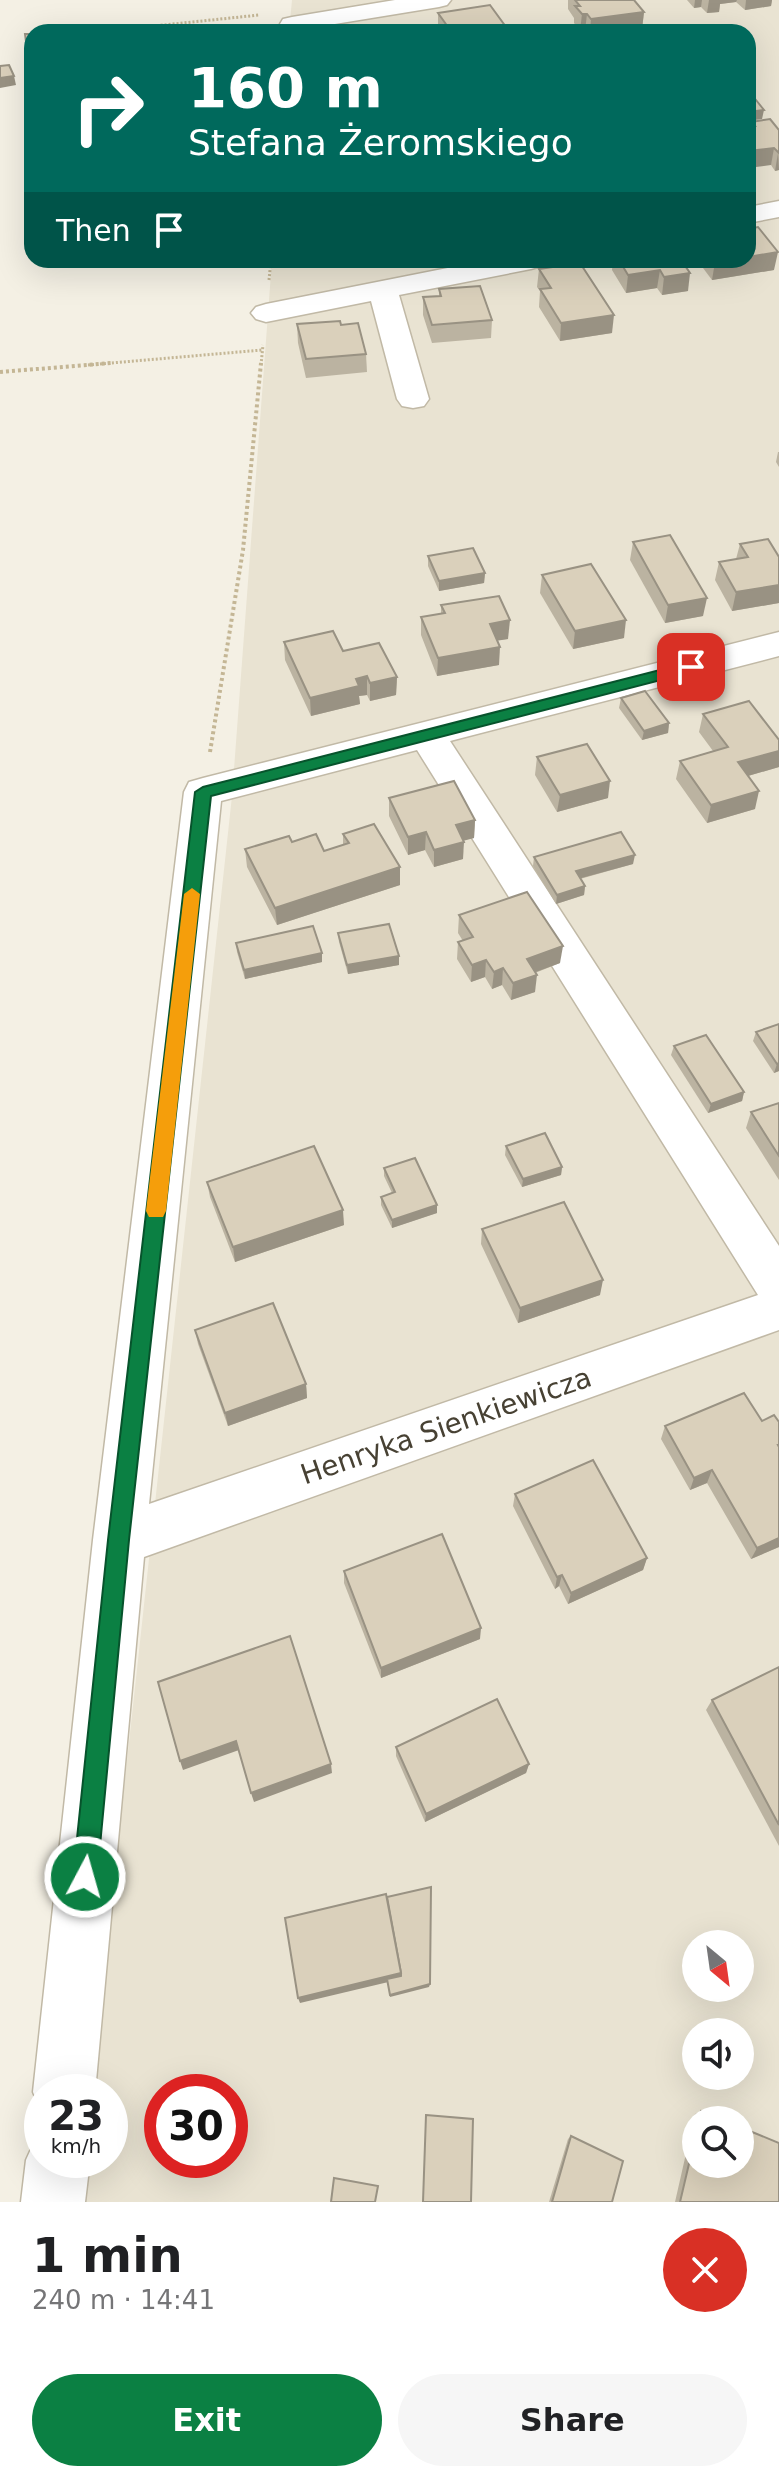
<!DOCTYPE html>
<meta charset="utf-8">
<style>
:root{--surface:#fff;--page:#f6f6f6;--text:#202124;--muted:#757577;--accent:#0b8043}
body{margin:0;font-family:"DejaVu Sans",sans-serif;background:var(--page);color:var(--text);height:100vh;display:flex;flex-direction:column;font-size:30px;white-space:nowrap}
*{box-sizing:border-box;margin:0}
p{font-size:26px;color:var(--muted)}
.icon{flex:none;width:44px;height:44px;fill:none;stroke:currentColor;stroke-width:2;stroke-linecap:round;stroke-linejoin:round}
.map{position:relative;height:2202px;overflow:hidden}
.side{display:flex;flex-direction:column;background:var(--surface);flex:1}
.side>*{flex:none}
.top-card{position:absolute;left:24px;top:24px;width:732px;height:244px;border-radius:24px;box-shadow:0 8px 32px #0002;background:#00695c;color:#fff;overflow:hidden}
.needle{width:52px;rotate:151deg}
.tools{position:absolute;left:682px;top:1930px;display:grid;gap:16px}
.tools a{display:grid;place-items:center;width:72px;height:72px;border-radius:50%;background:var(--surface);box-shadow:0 8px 32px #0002;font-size:40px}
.speed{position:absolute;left:24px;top:2074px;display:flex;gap:16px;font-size:40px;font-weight:700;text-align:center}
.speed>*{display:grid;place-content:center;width:104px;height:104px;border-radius:50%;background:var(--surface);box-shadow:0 8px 32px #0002;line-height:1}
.speed small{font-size:20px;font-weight:400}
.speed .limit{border:12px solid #d22;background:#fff;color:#111}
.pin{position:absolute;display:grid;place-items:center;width:68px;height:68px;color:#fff;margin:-34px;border-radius:16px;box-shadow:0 4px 12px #0006}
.me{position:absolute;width:88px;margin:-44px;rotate:6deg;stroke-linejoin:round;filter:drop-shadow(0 0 6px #0008)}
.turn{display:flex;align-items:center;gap:28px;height:168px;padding:0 32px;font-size:36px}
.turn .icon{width:104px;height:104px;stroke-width:2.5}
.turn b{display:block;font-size:56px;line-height:68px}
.then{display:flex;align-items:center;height:76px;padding:0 32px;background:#0003;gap:16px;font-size:30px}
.round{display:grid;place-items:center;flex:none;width:84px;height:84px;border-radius:42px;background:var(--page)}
.summary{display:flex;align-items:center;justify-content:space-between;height:136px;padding:0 32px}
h1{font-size:48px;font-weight:800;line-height:60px}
.action{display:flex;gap:16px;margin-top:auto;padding:16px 32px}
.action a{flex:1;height:92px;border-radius:48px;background:var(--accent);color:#fff;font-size:32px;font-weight:800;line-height:92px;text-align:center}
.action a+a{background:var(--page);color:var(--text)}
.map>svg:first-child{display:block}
</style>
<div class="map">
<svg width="779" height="2202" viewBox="0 0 779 2202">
<rect width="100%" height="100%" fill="#f4f0e4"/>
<path fill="#e9e3d2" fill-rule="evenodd" d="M292,0H779V2202H79L84,2160H110V2092H91L232,796L272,260H748V32H289ZM696,1944H740V1988H696ZM696,2032H740V2076H696ZM162,2092H230V2160H162ZM696,2120H740V2164H696Z"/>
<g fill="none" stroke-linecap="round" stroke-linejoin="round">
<defs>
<g id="minor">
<polygon points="395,0 451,0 447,5 439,7 292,31 283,29 280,24 283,19 292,17"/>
<polygon points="779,201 779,217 748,223 748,207"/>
<polygon points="488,260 545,260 541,266 531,269 399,295 429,399 424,406 413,408 402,406 397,399 371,301 266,322 256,319 251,313 256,307 266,304"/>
<path d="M779,632V656L450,741L779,1246V1330L144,1557L95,2092H42V2114L33,2092L93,1540L184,792L189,782L203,778ZM417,750L758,1295L149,1504L221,801Z"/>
<polygon points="42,2135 42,2160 90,2160 85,2202 21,2202 26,2160 36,2138"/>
</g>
</defs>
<use href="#minor" stroke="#c1b9a6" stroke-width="3"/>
<g stroke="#c4b695" stroke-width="3" stroke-dasharray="2 2" stroke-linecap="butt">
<polyline points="97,32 259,15"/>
<polyline points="269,280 271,260"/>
<polyline points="88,365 262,350"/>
<polyline points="261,365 263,345"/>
</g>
<g stroke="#c4b695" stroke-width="4" stroke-dasharray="3 3" stroke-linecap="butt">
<polyline points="0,372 112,363"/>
<polyline points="210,752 243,550 261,363"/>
</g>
<use href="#minor" fill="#fff" fill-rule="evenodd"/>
</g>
<g fill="#bbb3a1">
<polygon points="568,0 634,0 644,12 642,29 623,32 580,31 574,23 574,18 568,9"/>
<polygon points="687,0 772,0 771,6 745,10 736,2 720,4 719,12 707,13 701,7 694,8"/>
<polygon points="438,13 506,27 505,32 439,32 438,30"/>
<polygon points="751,122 779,130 779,170 775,171 771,165 751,127"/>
<polygon points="613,260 681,260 688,291 662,295 657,288 626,293 612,270"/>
<polygon points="697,260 748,260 774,270 712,280"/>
<polygon points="539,269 612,333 560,341 539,307 540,291 537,287"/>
<polygon points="439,289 492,320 491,338 432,343 423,315 423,297 439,296"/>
<polygon points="297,324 341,325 366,354 367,372 306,378 298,343"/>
<polygon points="778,452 779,452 779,467 776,462"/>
<polygon points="633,542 703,616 665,623 630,560"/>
<polygon points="740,544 779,557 779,603 732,611 715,580 719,562 736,559"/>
<polygon points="428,556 485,573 484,583 439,591 428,566"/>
<polygon points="542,575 624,638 573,649 540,593"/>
<polygon points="441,605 508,639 498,640 499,665 437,676 421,635 421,617 441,614"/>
<polygon points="284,642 343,651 397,677 396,695 370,701 367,695 359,696 360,704 311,716 285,660"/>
<polygon points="621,698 669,723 668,733 642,740 619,708"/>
<polygon points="703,714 779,740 779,767 748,776 755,809 707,823 676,779 680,761 713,751 699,732"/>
<polygon points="537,757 608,798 557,812 535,775"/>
<polygon points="389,798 475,820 474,838 463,840 463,859 434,867 425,850 408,855 389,816"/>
<polygon points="343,834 400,885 277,925 247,867 245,849 292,842 324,851 343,845"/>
<polygon points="534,857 633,864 580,879 585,886 584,895 556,904 533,866"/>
<polygon points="459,915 560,963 535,973 535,992 511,1000 502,985 492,989 485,977 471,982 457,959 458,942 463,941 458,933"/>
<polygon points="338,933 399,965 348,974 339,942"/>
<polygon points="236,943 322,962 245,979 237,952"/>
<polygon points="779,1024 779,1071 774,1073 753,1041 756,1032"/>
<polygon points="674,1046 744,1092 742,1101 708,1113 671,1055"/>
<polygon points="779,1103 779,1180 746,1128 751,1112"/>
<polygon points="506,1146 562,1167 561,1175 522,1187 505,1155"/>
<polygon points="384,1168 437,1213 392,1228 381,1205 381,1197 392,1193 384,1176"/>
<polygon points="207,1182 344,1225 235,1262 210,1197"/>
<polygon points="482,1229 600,1295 518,1323 481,1244"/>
<polygon points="195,1330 306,1384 307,1398 228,1426 198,1344"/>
<polygon points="744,1393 779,1547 751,1559 707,1483 690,1490 661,1439 665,1426"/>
<polygon points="515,1494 647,1558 643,1570 568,1604 559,1586 555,1589 513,1506"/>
<polygon points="344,1571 480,1639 381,1678 344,1583"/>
<polygon points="779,1667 779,1846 706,1710 712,1700"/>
<polygon points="396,1747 529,1764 526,1773 425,1822 396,1756"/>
<polygon points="701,2111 723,2120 696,2120 696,2164 779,2202 675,2202 695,2114"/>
<polygon points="571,2136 612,2202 549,2202 568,2139"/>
</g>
<g fill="#999283">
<polygon points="695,0 702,0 701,7 694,8"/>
<polygon points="709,0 737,0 736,2 720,4 719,12 707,13"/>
<polygon points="746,0 772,0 771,6 745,10"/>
<polygon points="644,12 642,29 623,32 590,32 591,19"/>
<polygon points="582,14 587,14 585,31 580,31"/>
<polygon points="461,25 461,32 448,32 448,27"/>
<polygon points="506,27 505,32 466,32"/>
<polygon points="14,76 16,85 0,88 0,78"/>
<polygon points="764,110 762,119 748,121 748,112"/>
<polygon points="774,148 771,165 748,168 748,151"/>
<polygon points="778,153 779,170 775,171"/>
<polygon points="778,252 774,270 712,280 715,262 729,260 748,260 748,257"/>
<polygon points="660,270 657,288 626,293 628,275"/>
<polygon points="690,273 688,291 662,295 664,277"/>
<polygon points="614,315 612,333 560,341 561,323"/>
<polygon points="485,573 484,583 439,591 439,581"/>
<polygon points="779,585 779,603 732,611 736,592"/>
<polygon points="707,598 703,616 665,623 668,605"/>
<polygon points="510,620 508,639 489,642 490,624"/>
<polygon points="626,620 624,638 573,649 575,631"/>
<polygon points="500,647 499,665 437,676 438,658"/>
<polygon points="367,676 367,695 359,696 360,704 311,716 310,698 356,679"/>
<polygon points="397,677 396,695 370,701 370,683"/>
<polygon points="669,723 668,733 642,740 644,731"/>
<polygon points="779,751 779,767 734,780 738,762"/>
<polygon points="610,781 608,798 557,812 560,795"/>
<polygon points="759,791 755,809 707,823 711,805"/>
<polygon points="475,820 474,838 455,843 456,825"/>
<polygon points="426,832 425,850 408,855 408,837"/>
<polygon points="464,842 463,859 434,867 434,850"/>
<polygon points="635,855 633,864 574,880 576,871"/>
<polygon points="400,867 400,885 277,925 275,908"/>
<polygon points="585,886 584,895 556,904 557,895"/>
<polygon points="563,946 560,963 525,976 527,959"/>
<polygon points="322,953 322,962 245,979 244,970"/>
<polygon points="399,956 399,965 348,974 347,965"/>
<polygon points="486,960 485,977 471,982 472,965"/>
<polygon points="503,968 502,985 492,989 494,972"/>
<polygon points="537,975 535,992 511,1000 513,983"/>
<polygon points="779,1063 779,1071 774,1073 777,1064"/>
<polygon points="744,1092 742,1101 708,1113 711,1104"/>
<polygon points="562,1167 561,1175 522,1187 523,1179"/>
<polygon points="437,1205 437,1213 392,1228 392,1220"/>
<polygon points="343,1210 344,1225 235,1262 233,1247"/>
<polygon points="603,1280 600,1295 518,1323 520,1308"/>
<polygon points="306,1384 307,1398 228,1426 225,1413"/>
<polygon points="712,1470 707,1483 690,1490 694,1478"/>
<polygon points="779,1538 779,1547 751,1559 757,1548"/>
<polygon points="647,1558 643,1570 568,1604 571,1593"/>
<polygon points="562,1575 559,1586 555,1589 557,1577"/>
<polygon points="481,1628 480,1639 381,1678 381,1668"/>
<polygon points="236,1741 239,1750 183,1770 180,1761"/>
<polygon points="331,1764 332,1773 254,1802 251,1793"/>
<polygon points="529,1764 526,1773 425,1822 426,1814"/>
<polygon points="401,1973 401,1979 300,2003 298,1998"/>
<polygon points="430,1984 429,1987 390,1997 390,1995"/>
</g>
<g fill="#dad0bb" stroke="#999283" stroke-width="2">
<polygon points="575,0 634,0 644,12 591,19 587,14 582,14 575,6 580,6"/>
<polygon points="490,5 506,27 466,32 461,25 448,27 438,13"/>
<polygon points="25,34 32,34 32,64 29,64"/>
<polygon points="9,65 14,76 0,78 0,66"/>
<polygon points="752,95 764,110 748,112 748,96"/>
<polygon points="770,119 779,130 779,153 774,148 748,151 748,127 755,126 751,122"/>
<polygon points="758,227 778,252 748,257 748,229"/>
<polygon points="619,260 681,260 690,273 664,277 660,270 628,275"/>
<polygon points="580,263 614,315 561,323 540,289 551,288 539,269"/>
<polygon points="480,286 492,320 432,325 423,297 441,296 439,289"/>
<polygon points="340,321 341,325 358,323 366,354 306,359 297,324"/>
<polygon points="670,535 707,598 668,605 633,542"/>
<polygon points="768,539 779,557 779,585 736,592 719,562 748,557 740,544"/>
<polygon points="473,548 485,573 439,581 428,556"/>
<polygon points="591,564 626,620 575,631 542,575"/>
<polygon points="499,596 510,620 490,624 500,647 438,658 421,617 445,613 441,605"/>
<polygon points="333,631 343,651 379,643 397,677 370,683 367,676 356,679 359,686 310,698 284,642"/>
<polygon points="645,691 669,723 644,731 621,698"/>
<polygon points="749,701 779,740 779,751 738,762 759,791 711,805 680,761 728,747 703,714"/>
<polygon points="587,744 610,781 560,795 537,757"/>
<polygon points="454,781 475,820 456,825 464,842 434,850 426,832 408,837 389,798"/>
<polygon points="374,824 400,867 275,908 245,849 289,836 292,842 316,834 324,851 349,843 343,834"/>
<polygon points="621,832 635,855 576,871 585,886 557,895 534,857"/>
<polygon points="527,892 563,946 527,959 537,975 513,983 503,968 494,972 486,960 472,965 458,942 473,937 459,915"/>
<polygon points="389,924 399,956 347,965 338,933"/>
<polygon points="313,926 322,953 244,970 236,943"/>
<polygon points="779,1024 779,1063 777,1064 756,1032"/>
<polygon points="706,1035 744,1092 711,1104 674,1046"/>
<polygon points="779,1103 779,1156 751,1112"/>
<polygon points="545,1133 562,1167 523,1179 506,1146"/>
<polygon points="314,1146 343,1210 233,1247 207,1182"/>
<polygon points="415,1158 437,1205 392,1220 381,1197 395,1192 384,1168"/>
<polygon points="564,1202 603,1280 520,1308 482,1229"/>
<polygon points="273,1303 306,1384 225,1413 195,1330"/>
<polygon points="744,1393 762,1421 774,1415 779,1422 779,1445 778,1445 779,1447 779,1538 757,1548 712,1470 694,1478 665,1426"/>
<polygon points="593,1460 647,1558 571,1593 562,1575 557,1577 515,1494"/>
<polygon points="442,1534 481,1628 381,1668 344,1571"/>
<polygon points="290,1636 331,1764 251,1793 236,1741 180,1761 158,1682"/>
<polygon points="779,1667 779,1825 712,1700"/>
<polygon points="497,1699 529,1764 426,1814 396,1747"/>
<polygon points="431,1887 430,1984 390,1995 387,1979 401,1976 401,1973 387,1897"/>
<polygon points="386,1894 401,1973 298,1998 285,1918"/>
<polygon points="701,2111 723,2120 699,2120"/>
<polygon points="426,2115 473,2119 471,2202 423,2202"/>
<polygon points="740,2127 779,2143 779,2202 680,2202 696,2134 696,2164 740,2164"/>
<polygon points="571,2136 623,2161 612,2202 552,2202"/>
<polygon points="334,2178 378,2186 375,2202 331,2202"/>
</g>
<polygon fill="#0b8043" stroke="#07532c" stroke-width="2" points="691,662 698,667 696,671 211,796 129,1540 97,1877 94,1886 85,1889 77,1886 73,1877 108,1540 195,792 203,787"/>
<polygon fill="#f59e0b" points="192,888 200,894 166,1211 163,1217 149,1217 146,1211 184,894"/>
<g text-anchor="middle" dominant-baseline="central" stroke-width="6" stroke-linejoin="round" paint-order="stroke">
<g font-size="28" fill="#474133" stroke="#fff">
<text transform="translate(446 1426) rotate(-19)">Henryka Sienkiewicza</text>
</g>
</g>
</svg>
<div class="tools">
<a><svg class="needle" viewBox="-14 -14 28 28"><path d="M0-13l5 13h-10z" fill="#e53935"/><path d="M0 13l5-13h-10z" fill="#757577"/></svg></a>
<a><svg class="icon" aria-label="sound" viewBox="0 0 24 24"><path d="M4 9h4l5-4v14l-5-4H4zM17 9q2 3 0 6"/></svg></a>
<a><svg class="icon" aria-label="search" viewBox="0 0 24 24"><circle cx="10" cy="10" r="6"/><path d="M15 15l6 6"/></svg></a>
</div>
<div class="speed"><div>23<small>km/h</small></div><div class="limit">30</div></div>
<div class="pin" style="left:691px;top:667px;background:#d93025"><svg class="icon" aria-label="arrive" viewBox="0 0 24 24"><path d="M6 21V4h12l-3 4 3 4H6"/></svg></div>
<svg class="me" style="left:85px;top:1877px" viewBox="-20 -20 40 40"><circle r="17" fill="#0b8043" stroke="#fff" stroke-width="3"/><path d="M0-11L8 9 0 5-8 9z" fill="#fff"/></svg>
<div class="top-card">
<div class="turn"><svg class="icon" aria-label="right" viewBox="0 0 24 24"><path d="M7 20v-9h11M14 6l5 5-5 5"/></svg><div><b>160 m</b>Stefana Żeromskiego</div></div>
<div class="then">Then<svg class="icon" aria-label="arrive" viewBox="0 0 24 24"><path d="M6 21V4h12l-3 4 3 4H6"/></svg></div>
</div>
</div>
<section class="side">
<div class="summary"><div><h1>1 min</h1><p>240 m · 14:41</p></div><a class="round" style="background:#d93025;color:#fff"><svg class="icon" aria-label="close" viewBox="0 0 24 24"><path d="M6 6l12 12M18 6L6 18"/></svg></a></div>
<div class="action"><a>Exit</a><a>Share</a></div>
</section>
